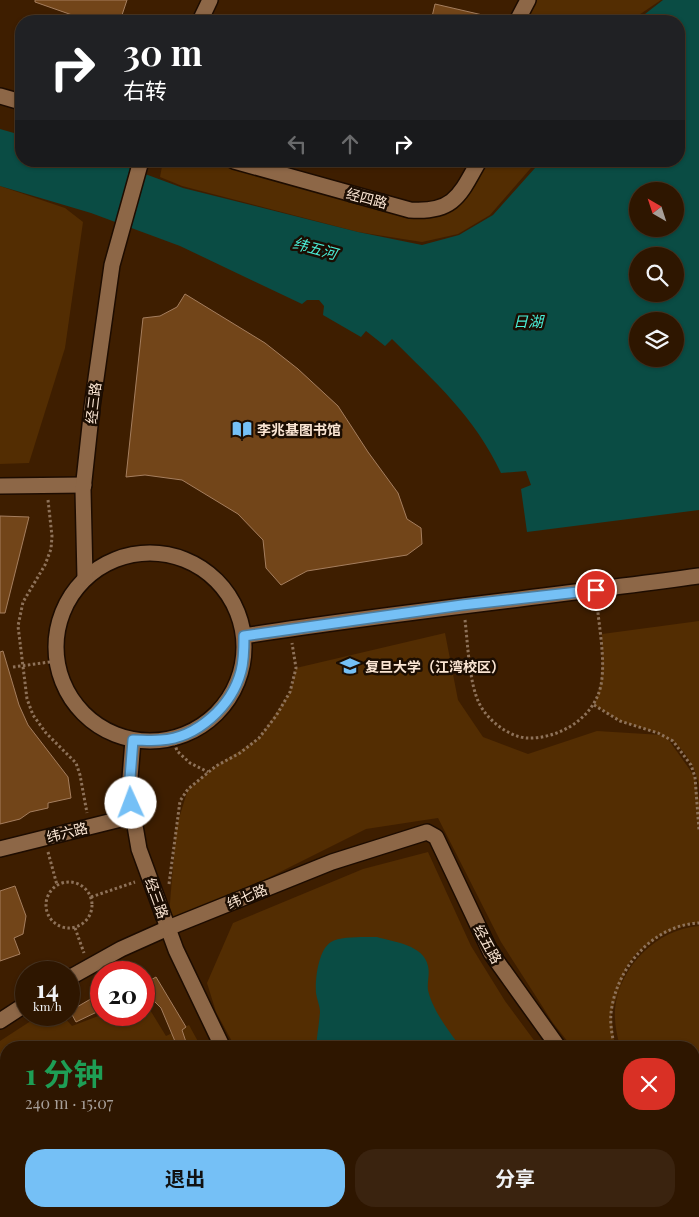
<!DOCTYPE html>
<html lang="zh">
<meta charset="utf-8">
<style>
:root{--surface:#2e1600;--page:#3a230f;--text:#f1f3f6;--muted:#a79f99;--line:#493522;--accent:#75c0f6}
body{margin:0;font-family:"Playfair Display","Noto Sans SC",serif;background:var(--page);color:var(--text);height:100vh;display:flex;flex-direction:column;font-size:19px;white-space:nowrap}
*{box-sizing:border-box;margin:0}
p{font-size:16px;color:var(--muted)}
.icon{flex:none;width:28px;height:28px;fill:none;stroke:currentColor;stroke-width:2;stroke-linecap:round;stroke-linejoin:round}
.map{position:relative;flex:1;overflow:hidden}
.sheet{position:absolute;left:0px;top:1041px;width:700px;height:176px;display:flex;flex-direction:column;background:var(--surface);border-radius:20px 20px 0 0;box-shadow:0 1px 4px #0004,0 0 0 1px var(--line)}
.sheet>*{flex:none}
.hud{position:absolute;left:15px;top:15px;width:670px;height:152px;border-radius:20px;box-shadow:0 1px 4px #0004,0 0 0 1px var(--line);background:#202124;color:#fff;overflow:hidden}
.needle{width:32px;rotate:321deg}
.controls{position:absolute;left:629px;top:182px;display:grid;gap:10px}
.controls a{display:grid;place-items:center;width:55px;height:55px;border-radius:50%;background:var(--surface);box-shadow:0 1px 4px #0004,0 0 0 1px var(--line);font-size:25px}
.speed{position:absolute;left:15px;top:961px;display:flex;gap:10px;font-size:25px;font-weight:700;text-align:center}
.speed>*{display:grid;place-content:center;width:65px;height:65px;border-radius:50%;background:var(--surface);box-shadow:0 1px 4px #0004,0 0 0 1px var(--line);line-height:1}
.speed small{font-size:12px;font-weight:400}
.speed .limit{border:8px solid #d22;background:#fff;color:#111}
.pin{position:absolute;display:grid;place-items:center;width:42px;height:42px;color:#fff;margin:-21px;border:2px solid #fff;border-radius:50%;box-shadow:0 1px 5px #0007}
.me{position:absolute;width:55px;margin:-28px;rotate:358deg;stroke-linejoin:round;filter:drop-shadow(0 0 4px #0008)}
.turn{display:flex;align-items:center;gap:18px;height:105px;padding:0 25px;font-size:22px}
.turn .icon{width:65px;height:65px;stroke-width:2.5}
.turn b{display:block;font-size:35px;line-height:42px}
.lanes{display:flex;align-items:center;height:48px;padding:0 25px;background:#0003;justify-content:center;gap:25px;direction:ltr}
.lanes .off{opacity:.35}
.round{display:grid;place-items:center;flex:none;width:52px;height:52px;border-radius:20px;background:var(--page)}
.head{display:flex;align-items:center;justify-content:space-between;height:85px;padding:0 25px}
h1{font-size:30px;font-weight:700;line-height:38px;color:#1e9e55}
.primary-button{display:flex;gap:10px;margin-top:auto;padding:10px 25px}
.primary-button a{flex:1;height:58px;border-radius:20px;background:var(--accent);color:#111;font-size:20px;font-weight:700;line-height:58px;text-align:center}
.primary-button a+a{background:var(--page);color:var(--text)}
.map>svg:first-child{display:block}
</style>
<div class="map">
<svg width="699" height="1217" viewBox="0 0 699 1217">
<rect width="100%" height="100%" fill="#3e1e00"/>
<g fill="#532d02">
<polygon points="536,0 661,0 630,21 523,21 531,5"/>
<polygon points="163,161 219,161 441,210 479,161 537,161 490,215 458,234 422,242 358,232 182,186 160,177"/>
<polygon points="0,186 65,208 83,222 65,348 29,463 0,464"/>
<path d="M699,621V786C697,770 683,745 668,739L695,777L699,801V923H691L659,936L637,953L627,966L611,1014L615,1047H572L553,1023L501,942L438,818L366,829L168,928L176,828L188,789L216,766L259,738L290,692L296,668L445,633L458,700L483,737L528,754L597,731L662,735L658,733L620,721L594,705C604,682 602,658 602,634Z"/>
<polygon points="428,852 471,946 505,1001 539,1047 235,1047 216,1012 207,983 233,923 363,869"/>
<path d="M699,926V1119L694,1118V1048L620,1047C617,1035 614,1023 615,1009C619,967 657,929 699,926Z"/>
<polygon points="144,1005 147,1005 166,1036 189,1025 201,1047 6,1048 6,1211 294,1211 299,1217 0,1217 0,1041 40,1015 62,1015 72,1026 101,1015 144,1015"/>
<polygon points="694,1128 699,1130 699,1189 694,1185"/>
<polygon points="333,1211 468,1211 461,1217 337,1217"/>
<polygon points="509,1211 693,1211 699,1217 502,1217"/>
</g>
<g fill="#0a4c44" fill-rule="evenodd">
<path d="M663,0H699V510L527,532L521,489L531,485L526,471L501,473C475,417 434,381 392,339L385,346L366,331L361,337L323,315L324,306L319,300H307L302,304L180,246L91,213L0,186V129L21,135V161H110L183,188L358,232L422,245L459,235L493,215L535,168L539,161H679V21H636ZM638,191H675V229H638ZM638,256H675V294H638ZM638,321H675V359H638Z"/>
<path d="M377,937C394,942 424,945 428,966C430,974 427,982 428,990C432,1009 449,1032 461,1047H316C317,1036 319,1024 320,1012C320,1006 317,1000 316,993C315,980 318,950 331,942C340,936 365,937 377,937Z"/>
</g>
<g fill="#724519" stroke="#a57e5e">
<polygon points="35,0 127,0 120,21 74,21 75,16 35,2"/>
<polygon points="435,4 487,16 486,21 431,21"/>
<polygon points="185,294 265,343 298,369 338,406 368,452 398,493 407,519 421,528 422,544 407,555 307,571 281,585 266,568 263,540 238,514 182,480 145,475 126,477 143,318 160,316 177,307"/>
<polygon points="0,516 29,517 5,613 0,613"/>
<polygon points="3,651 19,705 28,725 68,777 71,798 48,803 48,808 30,812 20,819 0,824 0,652"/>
<polygon points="15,886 26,916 23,934 14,938 20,954 0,961 0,891"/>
<polygon points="156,977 186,1027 182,1030 186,1042 177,1046 161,1008 153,1000 144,996 144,982 150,984 149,981"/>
<polygon points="101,993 101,1010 76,1022 70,1011"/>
</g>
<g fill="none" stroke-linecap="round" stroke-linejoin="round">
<defs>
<g id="minor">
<polyline points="200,21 210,0"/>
<polyline points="517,21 528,0"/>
<polyline points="0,96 21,102"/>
<path d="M234,161L410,210C454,213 460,195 479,161"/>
<polyline points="0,486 84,485"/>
<circle cx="150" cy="647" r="94"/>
<polyline points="85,578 83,490 92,407 112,265 141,161"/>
<path d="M244,636C395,612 548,597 699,576"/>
<polyline points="133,740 129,791 139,849 176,950 223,1048"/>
<polyline points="0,849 133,816"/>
<polyline points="69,978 121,949 168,928 332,862 427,832 436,837 491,953 559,1048"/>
<polyline points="0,1021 26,1004"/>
<polyline points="694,1194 699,1199"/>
<polyline points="317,1211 321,1217"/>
<polyline points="481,1217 488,1211"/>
</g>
</defs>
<use href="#minor" stroke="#1d0c00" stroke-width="18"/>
<g stroke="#8e7259" stroke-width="3" stroke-dasharray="2.5 2.5" stroke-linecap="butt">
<polyline points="48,500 52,536 51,549 45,565 23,602 18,626 27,699 33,715 46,733 76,763 80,775 87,813"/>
<path d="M465,620C468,645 469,682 479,703C487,720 509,737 527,738C556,739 587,722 598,695C608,671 599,629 597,603"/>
<polyline points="13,667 57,661"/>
<polyline points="594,705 620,721 658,733 673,741 691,765 695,777 699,830"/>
<polyline points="173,738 177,751 190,763 208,772"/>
<polyline points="48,852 57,885"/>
<circle cx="69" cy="905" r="23"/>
<polyline points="169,884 180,801 188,789 216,766 240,753 259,738 276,716 290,692 296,668 292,643"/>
<polyline points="91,897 135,882"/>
<polyline points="75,928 84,953"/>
<path d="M615,1048C612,1036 610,1024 611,1013C616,968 653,925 699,923"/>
<polyline points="694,1123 699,1123"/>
</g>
<use href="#minor" stroke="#8d6747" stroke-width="15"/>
</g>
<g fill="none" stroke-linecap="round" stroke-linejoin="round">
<defs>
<path id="route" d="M131,803L129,791L133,740C142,740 152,741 161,740C197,738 232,706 241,671C244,660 244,648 244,636L462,605L596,590"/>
</defs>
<use href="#route" stroke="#4c7da0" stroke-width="12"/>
<use href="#route" stroke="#75c0f6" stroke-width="9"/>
</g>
<defs>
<symbol id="library-bare" viewBox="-9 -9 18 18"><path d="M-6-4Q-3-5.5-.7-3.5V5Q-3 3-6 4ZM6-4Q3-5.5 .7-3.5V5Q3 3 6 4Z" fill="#75c0f6" stroke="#1b0d02" stroke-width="2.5" paint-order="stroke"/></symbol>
<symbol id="university-bare" viewBox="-9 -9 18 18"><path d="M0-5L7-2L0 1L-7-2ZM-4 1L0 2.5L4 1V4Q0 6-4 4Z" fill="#75c0f6" stroke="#1b0d02" stroke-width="2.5" paint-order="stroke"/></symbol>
</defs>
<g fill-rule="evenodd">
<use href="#library-bare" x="228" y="415" width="28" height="28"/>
<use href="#university-bare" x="336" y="652" width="28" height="28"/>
</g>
<g text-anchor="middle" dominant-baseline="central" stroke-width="5" stroke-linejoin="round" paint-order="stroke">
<g font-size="14" fill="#fae5d3" stroke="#1b0d02">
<text transform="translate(367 198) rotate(15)">经四路</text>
<text transform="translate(93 403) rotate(-83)">经三路</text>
<text transform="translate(67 832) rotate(-14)">纬六路</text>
<text transform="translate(247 896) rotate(-22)">纬七路</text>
<text transform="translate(157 898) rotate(70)">经三路</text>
<text transform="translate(488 944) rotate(61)">经五路</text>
</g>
<g font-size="14" font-weight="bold" fill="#fae5d3" stroke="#1b0d02" text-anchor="start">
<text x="257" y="429">李兆基图书馆</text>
<text x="365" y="666">复旦大学（江湾校区）</text>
</g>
<g font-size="15" font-style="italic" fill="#49ecd5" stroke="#1b0d02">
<text transform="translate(315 248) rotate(15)">纬五河</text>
<text x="528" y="321">日湖</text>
</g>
</g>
</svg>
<div class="controls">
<a><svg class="needle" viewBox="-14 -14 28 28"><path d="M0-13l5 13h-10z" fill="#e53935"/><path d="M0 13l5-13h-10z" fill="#a79f99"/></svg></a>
<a><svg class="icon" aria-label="search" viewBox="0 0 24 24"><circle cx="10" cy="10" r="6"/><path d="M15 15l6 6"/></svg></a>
<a><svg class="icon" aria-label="layers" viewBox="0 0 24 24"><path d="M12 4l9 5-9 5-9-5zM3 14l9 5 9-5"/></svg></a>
</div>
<div class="speed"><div>14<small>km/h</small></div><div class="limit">20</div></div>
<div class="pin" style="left:596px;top:590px;background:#d93025"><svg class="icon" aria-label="arrive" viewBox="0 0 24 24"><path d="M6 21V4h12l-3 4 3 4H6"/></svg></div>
<svg class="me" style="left:131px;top:803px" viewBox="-20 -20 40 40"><circle r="19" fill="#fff"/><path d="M0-13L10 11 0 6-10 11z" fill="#75c0f6"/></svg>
<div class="hud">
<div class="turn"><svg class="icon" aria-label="right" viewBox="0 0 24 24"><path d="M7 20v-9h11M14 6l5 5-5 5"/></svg><div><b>30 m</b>右转</div></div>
<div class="lanes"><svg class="icon off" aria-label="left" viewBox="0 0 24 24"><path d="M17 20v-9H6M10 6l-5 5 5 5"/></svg><svg class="icon off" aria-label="ahead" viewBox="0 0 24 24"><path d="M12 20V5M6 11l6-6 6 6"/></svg><svg class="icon" aria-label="right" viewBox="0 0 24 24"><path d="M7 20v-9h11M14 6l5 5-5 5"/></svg></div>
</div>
<section class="sheet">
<div class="head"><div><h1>1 分钟</h1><p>240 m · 15:07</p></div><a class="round" style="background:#d93025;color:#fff"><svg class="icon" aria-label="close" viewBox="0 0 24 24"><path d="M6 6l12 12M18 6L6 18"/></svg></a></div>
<div class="primary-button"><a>退出</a><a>分享</a></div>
</section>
</div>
